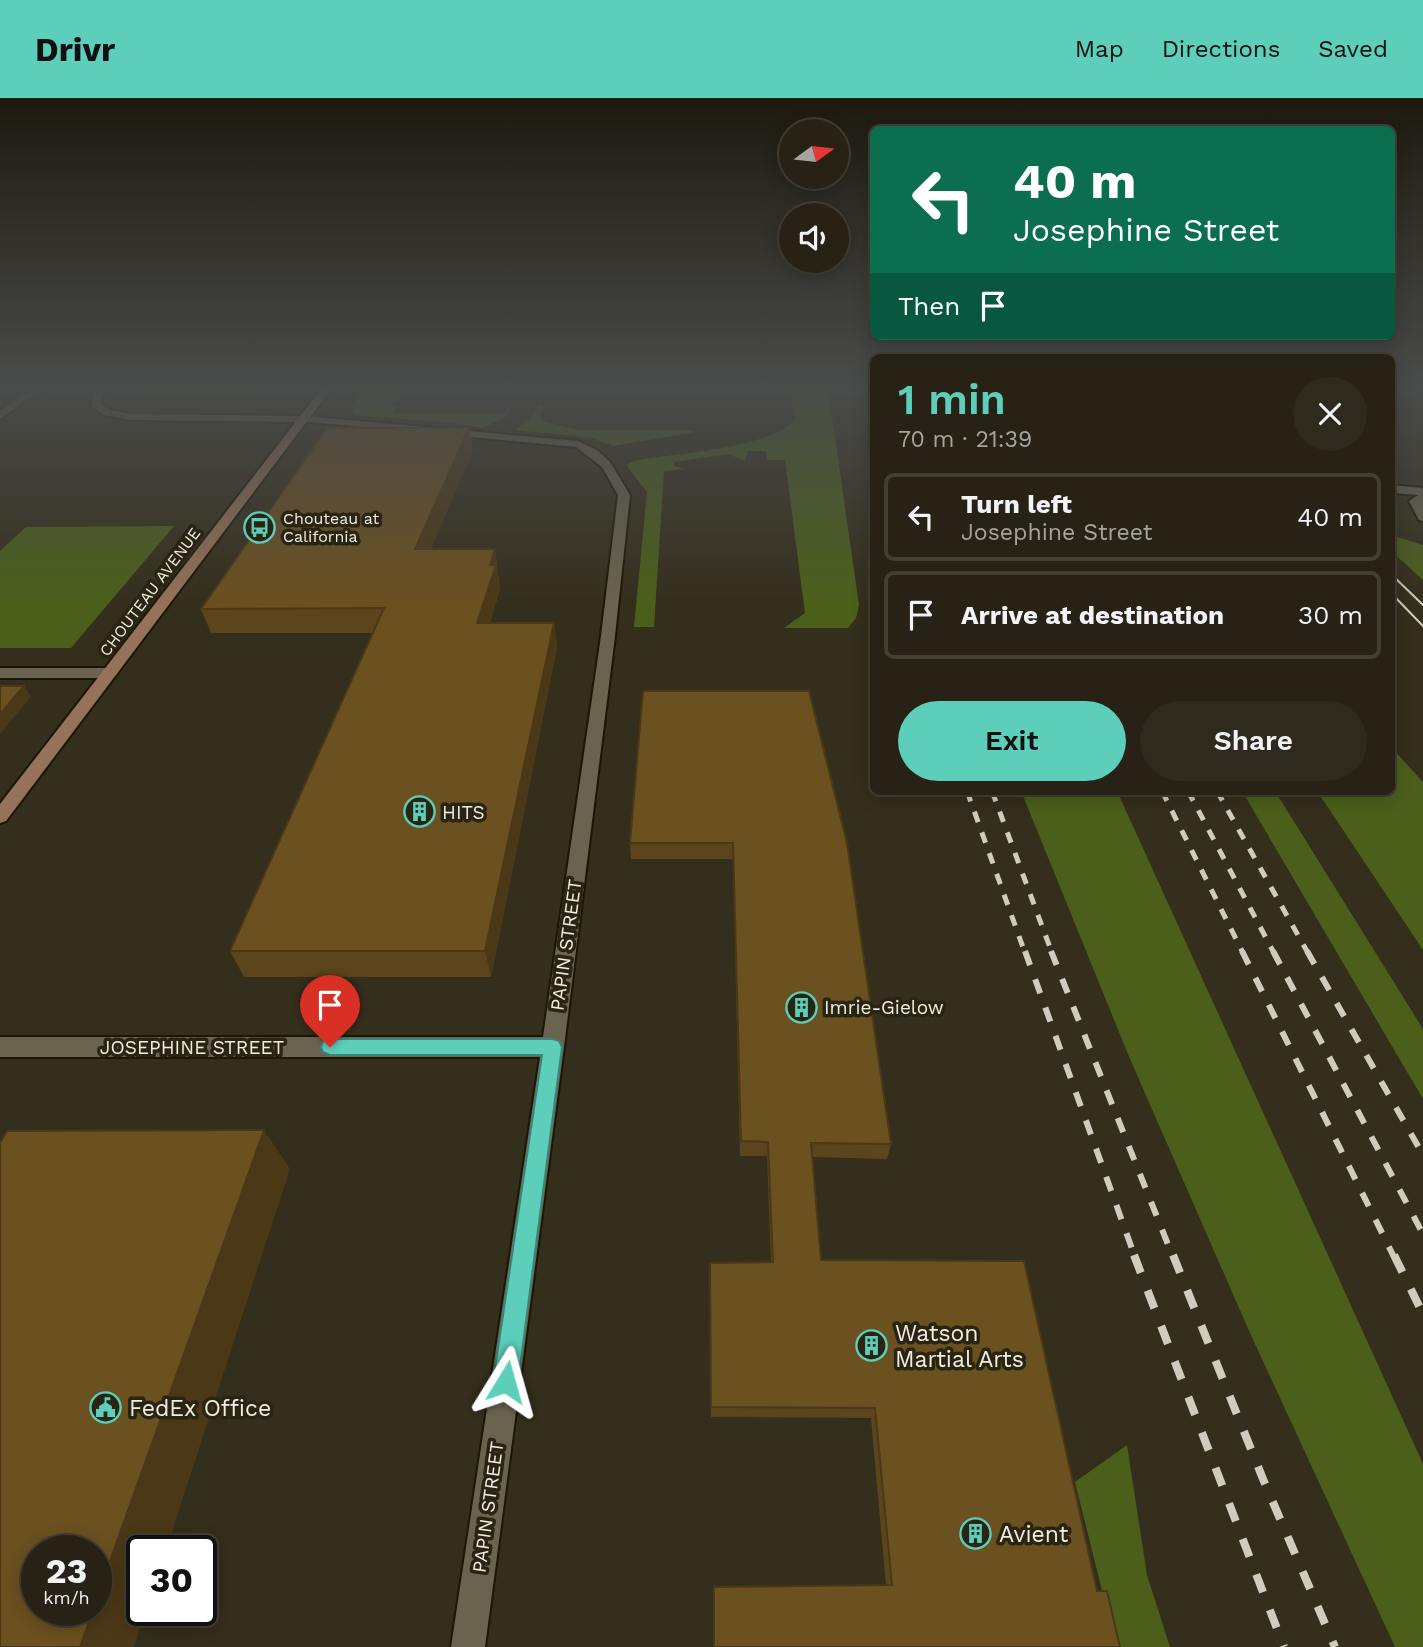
<!DOCTYPE html>
<meta charset="utf-8">
<style>
:root{--surface:#272215;--page:#2f2a1e;--text:#f1f3f6;--muted:#a4a4a0;--line:#433f34;--accent:#5cceba}
body{margin:0;font-family:"Work Sans",sans-serif;background:var(--page);color:var(--text);height:100vh;display:flex;flex-direction:column;font-size:26px;white-space:nowrap}
*{box-sizing:border-box;margin:0}
p{font-size:23px;color:var(--muted)}
.icon{flex:none;width:38px;height:38px;fill:none;stroke:currentColor;stroke-width:2;stroke-linecap:round;stroke-linejoin:round}
.map{position:relative;flex:1;overflow:hidden}
.panel{position:absolute;left:870px;top:256px;width:525px;height:441px;display:flex;flex-direction:column;background:var(--surface);border-radius:10px;box-shadow:0 4px 18px #0003,0 0 0 2px var(--line)}
.panel>*{flex:none}
.top-card{position:absolute;left:870px;top:28px;width:525px;height:214px;border-radius:10px;box-shadow:0 4px 18px #0003,0 0 0 2px var(--line);background:#0b6e4f;color:#fff;overflow:hidden}
.needle{width:46px;rotate:75deg}
.controls{position:absolute;left:779px;top:21px;display:grid;gap:14px}
.controls a{display:grid;place-items:center;width:70px;height:70px;border-radius:50%;background:var(--surface);box-shadow:0 4px 18px #0003,0 0 0 2px var(--line);font-size:35px}
.speed{position:absolute;left:21px;top:1437px;display:flex;gap:14px;font-size:35px;font-weight:700;text-align:center}
.speed>*{display:grid;place-content:center;width:91px;height:91px;border-radius:50%;background:var(--surface);box-shadow:0 4px 18px #0003,0 0 0 2px var(--line);line-height:1}
.speed small{font-size:18px;font-weight:400}
.speed .limit{border:4px solid #111;border-radius:10px;background:#fff;color:#111}
.pin{position:absolute;display:grid;place-items:center;width:60px;height:60px;color:#fff;margin:-72px -30px;border-radius:50% 50% 50% 0;rotate:-45deg;box-shadow:0 0 7px #0007}
.pin .icon{rotate:45deg}
.me{position:absolute;width:77px;margin:-38px;rotate:8deg;stroke-linejoin:round;filter:drop-shadow(0 0 5px #0008)}
.turn{display:flex;align-items:center;gap:24px;height:147px;padding:0 28px;font-size:32px}
.turn .icon{width:91px;height:91px;stroke-width:2.5}
.turn b{display:block;font-size:49px;line-height:60px}
.then{display:flex;align-items:center;height:66px;padding:0 28px;background:#0003;gap:14px;font-size:26px}
.round{display:grid;place-items:center;flex:none;width:74px;height:74px;border-radius:37px;background:var(--page)}
.head{display:flex;align-items:center;justify-content:space-between;height:119px;padding:0 28px}
h1{font-size:42px;font-weight:600;line-height:52px;color:var(--accent)}
.action{display:flex;gap:14px;margin-top:auto;padding:14px 28px}
.action a{flex:1;height:80px;border-radius:42px;background:var(--accent);color:#111;font-size:28px;font-weight:600;line-height:80px;text-align:center}
.action a+a{background:var(--page);color:var(--text)}
ul{padding:0;list-style:none}
li{display:flex;align-items:center;gap:21px;height:88px;margin:0 14px 10px;padding:0 14px;border:4px solid var(--line);border-radius:10px}
li div{flex:1}
li b{display:block;font-size:26px}
li em{font-style:normal}
header{display:flex;align-items:center;gap:42px;box-sizing:border-box;height:98px;padding:0 35px;background:var(--accent);color:#111}
header strong{font-size:33px}
nav{display:flex;gap:38px;margin-inline-start:auto;font-size:24px}
.map>svg:first-child{display:block}
</style>
<header>
<strong>Drivr</strong>
<nav><a>Map</a><a>Directions</a><a>Saved</a></nav>
</header>
<div class="map">
<svg width="1423" height="1549" viewBox="0 0 1423 1549">
<rect width="100%" height="100%" fill="#342e1c"/>
<g fill="#4b5f1b">
<polygon points="364,290 435,290 409,290 392,307 398,308 393,315 505,315 509,308 512,308 504,320 483,330 455,325 353,317 352,307"/>
<path d="M789,290H828L859,507L856,520L848,530H784L805,515L785,362H767L766,353H748L745,363L729,356L674,364V368L685,371L664,373L654,529H634L647,394L626,367L636,362C675,356 771,350 796,321Z"/>
<polygon points="538,308 543,308 540,318 543,323 577,332 692,332 695,334 613,348 592,340 516,332 533,317"/>
<polygon points="174,428 71,550 0,550 0,453 26,429"/>
<polygon points="1391,437 1423,447 1423,482 1391,453"/>
<polygon points="1391,649 1423,684 1423,852 1317,693 1391,693"/>
<polygon points="1021,693 1117,693 1423,1366 1423,1549 1395,1549 1250,1235 1130,961"/>
<polygon points="1242,693 1275,693 1423,931 1423,1001"/>
<polygon points="1127,1347 1147,1477 1170,1549 1116,1549 1075,1384"/>
</g>
<g fill="none" stroke-linecap="round" stroke-linejoin="round">
<defs>
<g id="service">
<polygon points="99,290 110,290 103,296 100,305 110,312 131,316 303,318 308,321 303,324 131,322 103,317 91,308 93,295"/>
<polygon points="1391,387 1423,390 1423,423 1419,422 1409,403 1418,397 1391,395"/>
</g>
<g id="minor">
<polygon points="33,290 44,290 0,321 0,313"/>
<polygon points="303,318 578,343 597,352 610,364 630,397 615,538 564,949 485,1549 451,1549 540,959 0,959 0,939 543,939 601,538 618,397 602,369 576,349 299,323 299,319"/>
<polygon points="0,570 110,570 118,575 110,580 0,580"/>
</g>
<polygon id="secondary" points="322,290 332,290 6,723 0,725 0,706"/>
</defs>
<use href="#service" stroke="#1b1605" stroke-width="4"/>
<use href="#minor" stroke="#1b1605" stroke-width="4"/>
<use href="#secondary" stroke="#1b1605" stroke-width="4"/>
<use href="#service" fill="#69634f" fill-rule="evenodd"/>
<use href="#minor" fill="#69634f" fill-rule="evenodd"/>
<use href="#secondary" fill="#957259" fill-rule="evenodd"/>
<g stroke="#cfcbbf" stroke-width="2">
<polyline points="1391,476 1423,507"/>
<polyline points="1391,495 1423,528"/>
</g>
<polyline stroke="#cfcbbf" stroke-width="2.5" stroke-dasharray="7 7" stroke-linecap="butt" points="873,290 873,297"/>
<g stroke="#cfcbbf" stroke-width="5" stroke-dasharray="11 11" stroke-linecap="butt">
<polyline points="967,693 1025,855"/>
<polyline points="992,693 1052,855"/>
<polyline points="1162,693 1243,855"/>
<polyline points="1188,693 1274,855"/>
<polyline points="1217,693 1308,855"/>
</g>
<g stroke="#cfcbbf" stroke-width="6" stroke-dasharray="15 15" stroke-linecap="butt">
<polyline points="1025,853 1135,1159"/>
<polyline points="1051,853 1173,1159"/>
<polyline points="1242,853 1394,1159"/>
<polyline points="1273,853 1423,1136"/>
<polyline points="1307,853 1423,1057"/>
</g>
<g stroke="#cfcbbf" stroke-width="8" stroke-dasharray="19 19" stroke-linecap="butt">
<polyline points="1134,1157 1284,1549"/>
<polyline points="1173,1157 1263,1381 1335,1549"/>
<polyline points="1394,1157 1423,1216"/>
</g>
</g>
<g fill="#5c451c">
<polygon points="133,290 282,290 277,295 136,297"/>
<polygon points="473,351 431,451 495,451 500,491 490,525 554,525 557,549 491,879 244,879 230,853 373,535 211,535 201,511"/>
<polygon points="809,593 891,1046 887,1061 813,1059 821,1162 1097,1493 886,1487 871,1320 711,1319 710,1165 771,1164 767,1058 740,1058 733,761 631,761 630,745"/>
</g>
<g fill="#4b3816">
<polygon points="0,290 13,290 0,299"/>
<polygon points="276,290 282,290 277,295"/>
<polygon points="469,330 473,351 421,475 415,451"/>
<polygon points="495,451 500,491 482,549 477,525 490,467"/>
<polygon points="554,525 557,549 491,879 485,853"/>
<polygon points="24,588 31,599 0,636 0,616"/>
<polygon points="264,1032 290,1071 166,1452 142,1452 142,1512 146,1512 134,1549 80,1549 93,1512 96,1512 96,1502"/>
</g>
<g fill="#6b5020" stroke="#4b3816" stroke-width="2">
<polygon points="327,330 469,330 415,451 495,451 490,467 496,467 477,525 554,525 485,853 230,853 384,510 201,511"/>
<polygon points="0,588 24,588 0,616"/>
<polygon points="643,593 809,593 847,745 891,1046 811,1045 821,1162 1024,1163 1097,1493 1107,1493 1120,1549 714,1549 714,1489 892,1487 875,1310 711,1309 710,1165 773,1164 768,1044 741,1043 733,745 630,745"/>
<polygon points="264,1032 96,1502 96,1452 37,1452 37,1512 93,1512 80,1549 0,1549 0,1045 7,1033"/>
</g>
<linearGradient id="sky" x2="0" y2="1"><stop stop-color="#1d190f"/><stop offset="0.57" stop-color="#4a4c4b"/><stop offset="1" stop-color="#4a4c4b" stop-opacity="0"/></linearGradient>
<rect width="1423" height="507" fill="url(#sky)"/>
<polygon fill="#5cceba" stroke="#3c8679" stroke-width="2" points="330,941 553,941 559,943 562,949 518,1284 514,1293 506,1296 497,1293 493,1284 542,957 330,957 323,954 321,949 323,943"/>
<defs>
<symbol id="bus-ring" viewBox="-11 -11 22 22"><circle r="9.5" fill="#2a2412" stroke="#5cceba" stroke-width="1.5"/><path d="M-5-6H5V4H4V6H2V4H-2V6H-4V4H-5ZM-3.5-4V0h7V-4ZM-3.5 1.2v1.5H-2V1.2ZM2 1.2v1.5H3.5V1.2Z" fill="#5cceba"/></symbol>
<symbol id="building-ring" viewBox="-11 -11 22 22"><circle r="9.5" fill="#2a2412" stroke="#5cceba" stroke-width="1.5"/><path d="M-4-6H4V6H1V3H-1V6H-4ZM-2.5-4.3h1.7v1.8h-1.7ZM.8-4.3h1.7v1.8H.8ZM-2.5-1h1.7V.8h-1.7ZM.8-1h1.7V.8H.8Z" fill="#5cceba"/></symbol>
<symbol id="civic-ring" viewBox="-11 -11 22 22"><circle r="9.5" fill="#2a2412" stroke="#5cceba" stroke-width="1.5"/><path d="M-.6-6.5H3V-4.5H.6V-3L4-1V1h2V6H-6V1h2V-1L-.6-3ZM-1.2 2.5V6h2.4V2.5Z" fill="#5cceba"/></symbol>
</defs>
<g fill-rule="evenodd">
<use href="#bus-ring" x="242" y="412" width="35" height="35"/>
<use href="#building-ring" x="402" y="696" width="35" height="35"/>
<use href="#building-ring" x="784" y="892" width="35" height="35"/>
<use href="#building-ring" x="854" y="1230" width="35" height="35"/>
<use href="#civic-ring" x="88" y="1292" width="35" height="35"/>
<use href="#building-ring" x="958" y="1418" width="35" height="35"/>
</g>
<g text-anchor="middle" dominant-baseline="central" stroke-width="7" stroke-linejoin="round" paint-order="stroke">
<g font-size="16" fill="#f1ede2" stroke="#2a2412" text-anchor="start">
<text x="283" y="420">Chouteau at<tspan x="283" dy="18">California</tspan></text>
</g>
<g font-size="16" fill="#f1ede2" stroke="#2a2412">
<text transform="translate(150 494) rotate(-53)">CHOUTEAU AVENUE</text>
</g>
<g font-size="19" fill="#f1ede2" stroke="#2a2412" text-anchor="start">
<text x="442" y="714">HITS</text>
<text x="824" y="909">Imrie-Gielow</text>
</g>
<g font-size="19" fill="#f1ede2" stroke="#2a2412">
<text transform="translate(566 847) rotate(-82)">PAPIN STREET</text>
<text x="192" y="949">JOSEPHINE STREET</text>
<text transform="translate(488 1409) rotate(-82)">PAPIN STREET</text>
</g>
<g font-size="23" fill="#f1ede2" stroke="#2a2412" text-anchor="start">
<text x="895" y="1235">Watson<tspan x="895" dy="26">Martial Arts</tspan></text>
<text x="129" y="1310">FedEx Office</text>
<text x="999" y="1436">Avient</text>
</g>
</g>
</svg>
<div class="controls">
<a><svg class="needle" viewBox="-14 -14 28 28"><path d="M0-13l5 13h-10z" fill="#e53935"/><path d="M0 13l5-13h-10z" fill="#a4a4a0"/></svg></a>
<a><svg class="icon" aria-label="sound" viewBox="0 0 24 24"><path d="M4 9h4l5-4v14l-5-4H4zM17 9q2 3 0 6"/></svg></a>
</div>
<div class="speed"><div>23<small>km/h</small></div><div class="limit">30</div></div>
<div class="pin" style="left:330px;top:949px;background:#d93025"><svg class="icon" aria-label="arrive" viewBox="0 0 24 24"><path d="M6 21V4h12l-3 4 3 4H6"/></svg></div>
<svg class="me" style="left:506px;top:1284px" viewBox="-20 -20 40 40"><path d="M0-17L14 15 0 8-14 15z" fill="#5cceba" stroke="#fff" stroke-width="4"/></svg>
<div class="top-card">
<div class="turn"><svg class="icon" aria-label="left" viewBox="0 0 24 24"><path d="M17 20v-9H6M10 6l-5 5 5 5"/></svg><div><b>40 m</b>Josephine Street</div></div>
<div class="then">Then<svg class="icon" aria-label="arrive" viewBox="0 0 24 24"><path d="M6 21V4h12l-3 4 3 4H6"/></svg></div>
</div>
<section class="panel">
<div class="head"><div><h1>1 min</h1><p>70 m · 21:39</p></div><a class="round"><svg class="icon" aria-label="close" viewBox="0 0 24 24"><path d="M6 6l12 12M18 6L6 18"/></svg></a></div>
<ul>
<li><svg class="icon" aria-label="left" viewBox="0 0 24 24"><path d="M17 20v-9H6M10 6l-5 5 5 5"/></svg><div><b>Turn left</b><p>Josephine Street</p></div><em>40 m</em></li>
<li><svg class="icon" aria-label="arrive" viewBox="0 0 24 24"><path d="M6 21V4h12l-3 4 3 4H6"/></svg><div><b>Arrive at destination</b></div><em>30 m</em></li>
</ul>
<div class="action"><a>Exit</a><a>Share</a></div>
</section>
</div>
